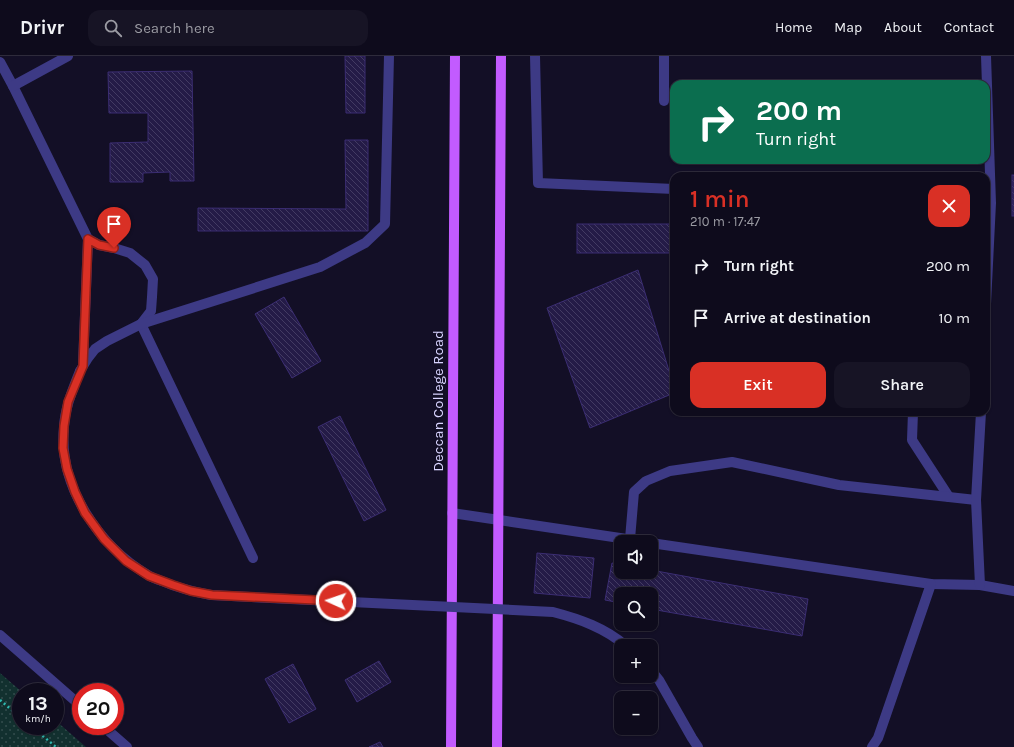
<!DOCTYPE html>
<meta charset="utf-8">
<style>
:root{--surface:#0e0b1c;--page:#171425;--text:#f1f3f6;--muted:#9b9ba3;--line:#2e2b3b;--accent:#d93025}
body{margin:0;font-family:Karla,sans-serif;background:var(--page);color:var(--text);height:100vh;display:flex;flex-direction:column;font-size:15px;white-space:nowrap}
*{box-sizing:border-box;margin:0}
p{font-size:13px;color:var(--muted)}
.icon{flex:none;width:22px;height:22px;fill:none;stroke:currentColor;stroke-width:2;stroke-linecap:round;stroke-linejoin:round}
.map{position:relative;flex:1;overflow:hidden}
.drawer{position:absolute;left:670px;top:116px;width:320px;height:244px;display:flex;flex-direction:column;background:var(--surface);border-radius:12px;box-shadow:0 1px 3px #0004,0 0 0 1px var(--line)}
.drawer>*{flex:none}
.guide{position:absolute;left:670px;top:24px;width:320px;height:84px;border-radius:12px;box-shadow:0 1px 3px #0004,0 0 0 1px var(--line);background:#0b6e4f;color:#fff;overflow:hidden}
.tools{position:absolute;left:614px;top:479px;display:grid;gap:8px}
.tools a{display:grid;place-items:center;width:44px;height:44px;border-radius:8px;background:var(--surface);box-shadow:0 1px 3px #0004,0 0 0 1px var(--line);font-size:20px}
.speed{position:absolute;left:12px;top:627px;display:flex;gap:8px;font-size:20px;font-weight:700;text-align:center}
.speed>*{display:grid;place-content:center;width:52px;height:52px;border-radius:50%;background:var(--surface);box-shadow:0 1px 3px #0004,0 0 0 1px var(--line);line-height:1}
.speed small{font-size:10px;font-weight:400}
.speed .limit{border:6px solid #d22;background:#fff;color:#111}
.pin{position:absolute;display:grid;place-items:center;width:34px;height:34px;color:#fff;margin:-41px -17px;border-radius:50% 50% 50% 0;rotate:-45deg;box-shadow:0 0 4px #0007}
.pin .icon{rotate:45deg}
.me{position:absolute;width:44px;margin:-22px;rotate:273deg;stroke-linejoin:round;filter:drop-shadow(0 0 3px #0008)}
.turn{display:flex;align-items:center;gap:14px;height:84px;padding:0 20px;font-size:18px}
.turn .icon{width:52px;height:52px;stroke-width:2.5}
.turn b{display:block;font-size:28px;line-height:34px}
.round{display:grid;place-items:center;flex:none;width:42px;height:42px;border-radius:12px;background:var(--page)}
.head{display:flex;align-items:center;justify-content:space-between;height:68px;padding:0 20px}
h1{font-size:24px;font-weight:600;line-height:30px;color:var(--accent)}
.action{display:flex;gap:8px;margin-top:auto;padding:8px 20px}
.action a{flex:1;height:46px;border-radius:12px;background:var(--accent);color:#fff;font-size:16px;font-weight:600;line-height:46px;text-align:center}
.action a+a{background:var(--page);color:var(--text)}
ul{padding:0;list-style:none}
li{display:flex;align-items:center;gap:12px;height:52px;padding:0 20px}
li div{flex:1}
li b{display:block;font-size:15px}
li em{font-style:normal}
header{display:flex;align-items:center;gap:24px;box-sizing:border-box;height:56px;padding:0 20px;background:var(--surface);border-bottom:1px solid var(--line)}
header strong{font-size:19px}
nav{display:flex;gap:22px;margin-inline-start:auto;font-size:14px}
.search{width:280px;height:36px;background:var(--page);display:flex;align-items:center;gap:10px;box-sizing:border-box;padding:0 14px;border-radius:12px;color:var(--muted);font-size:15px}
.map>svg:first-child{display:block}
</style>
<header>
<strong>Drivr</strong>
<div class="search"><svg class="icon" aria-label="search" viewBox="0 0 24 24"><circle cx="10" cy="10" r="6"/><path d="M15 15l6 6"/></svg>Search here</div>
<nav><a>Home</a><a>Map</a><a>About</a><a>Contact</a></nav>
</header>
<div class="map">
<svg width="1014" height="691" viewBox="0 0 1014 691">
<defs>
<pattern id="green-dots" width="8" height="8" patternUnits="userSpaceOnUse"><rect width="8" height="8" fill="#12302f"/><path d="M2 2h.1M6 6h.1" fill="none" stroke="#344d4e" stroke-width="1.8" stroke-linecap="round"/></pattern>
<pattern id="building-back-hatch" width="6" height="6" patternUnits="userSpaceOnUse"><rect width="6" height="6" fill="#241b47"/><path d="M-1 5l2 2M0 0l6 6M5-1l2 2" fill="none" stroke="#433b63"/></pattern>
</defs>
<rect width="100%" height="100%" fill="#130f26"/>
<polygon fill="url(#green-dots)" points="0,617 22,636 21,636 21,670 55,670 55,664 86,691 0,691"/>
<g fill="url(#building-back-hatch)" stroke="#3b2d73">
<polygon points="345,0 365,0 365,57 346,57"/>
<polygon points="192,15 194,125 170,125 170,116 143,117 143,126 110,126 110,87 148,86 148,57 109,57 108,16"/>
<polygon points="345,84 368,84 368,175 198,175 198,152 346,153"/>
<rect x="1012" y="119" width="2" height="41"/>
<rect x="577" y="168" width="97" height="29"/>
<polygon points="638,214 674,331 674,337 590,372 547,252"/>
<polygon points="284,241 321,305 292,322 255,258"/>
<polygon points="340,360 386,454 364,465 318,371"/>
<polygon points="537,497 594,502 590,542 534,537"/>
<polygon points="612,507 621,509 621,516 651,516 651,514 808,543 802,580 651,553 651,538 621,538 621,547 605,544"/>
<polygon points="379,605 391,626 357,646 345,624"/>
<polygon points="293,608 316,653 289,667 265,623"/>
<polygon points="380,686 383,691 369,691"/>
</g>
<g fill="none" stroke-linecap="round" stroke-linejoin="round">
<g stroke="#2fb8b0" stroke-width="2.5" stroke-dasharray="2 3" stroke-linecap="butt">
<polyline points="0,644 21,662"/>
<polyline points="31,670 56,691"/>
</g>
<g stroke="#3d3a85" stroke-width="10">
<polyline points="535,0 538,127 674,133"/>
<polyline points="0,6 13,30 88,183 99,189 114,192 130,197 145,209 153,223 152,241 151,255 141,268 253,502"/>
<polyline points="13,30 68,0"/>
<polyline points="664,45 664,0"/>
<polyline points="986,248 991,147 986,0"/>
<polyline points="83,308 88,183"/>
<polyline points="80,315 88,302 95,293 107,285 141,268 320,211 365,187 385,168 389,0"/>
<polyline points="913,356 912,384 949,441"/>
<polyline points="452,457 647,486"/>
<polyline points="630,483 634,436 646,425 670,415 732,406 839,429 976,444"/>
<polyline points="651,487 931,528 980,529 1014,535"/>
<polyline points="980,529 976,444 981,356"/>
<polyline points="0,579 81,650"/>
<polyline points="651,614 659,624 692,682 698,691"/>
<polyline points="103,670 127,691"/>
<polyline points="872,691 878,682 931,528"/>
</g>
<g stroke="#c25bff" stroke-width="10">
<polyline points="451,691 455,0"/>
<polyline points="497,691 501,0"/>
</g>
<path stroke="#3d3a85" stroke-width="10" d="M80,315C73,333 65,351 64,371C58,430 99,490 148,519C152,522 157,523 162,525C178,532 194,536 211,539L553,556C580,563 605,572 626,590"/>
</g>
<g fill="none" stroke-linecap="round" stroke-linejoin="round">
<defs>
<polyline id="route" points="114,192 99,189 88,183 83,310 68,346 64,370 63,392 67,413 75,436 85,457 104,483 126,505 149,520 173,529 191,535 212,539 336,545"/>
</defs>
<use href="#route" stroke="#8d1f18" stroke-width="10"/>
<use href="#route" stroke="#d93025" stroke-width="7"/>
</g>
<g text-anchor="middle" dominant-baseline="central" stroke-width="3" stroke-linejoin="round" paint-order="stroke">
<g font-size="15" fill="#d9d4ff" stroke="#130f26">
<text transform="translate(438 345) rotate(-90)">Deccan College Road</text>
</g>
</g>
</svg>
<div class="tools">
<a><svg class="icon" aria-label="sound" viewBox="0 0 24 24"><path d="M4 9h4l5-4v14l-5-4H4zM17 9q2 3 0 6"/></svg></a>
<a><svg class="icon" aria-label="search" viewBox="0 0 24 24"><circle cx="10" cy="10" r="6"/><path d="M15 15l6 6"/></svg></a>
<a>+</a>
<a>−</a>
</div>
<div class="speed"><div>13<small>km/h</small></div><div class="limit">20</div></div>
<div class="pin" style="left:114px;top:192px;background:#d93025"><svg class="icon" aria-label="arrive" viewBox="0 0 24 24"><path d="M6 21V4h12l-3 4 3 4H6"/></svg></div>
<svg class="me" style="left:336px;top:545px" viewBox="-20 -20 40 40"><circle r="17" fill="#d93025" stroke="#fff" stroke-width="3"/><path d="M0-11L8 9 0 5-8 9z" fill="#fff"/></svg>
<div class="guide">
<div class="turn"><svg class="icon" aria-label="right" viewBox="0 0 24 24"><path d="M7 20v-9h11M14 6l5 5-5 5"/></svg><div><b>200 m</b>Turn right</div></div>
</div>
<section class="drawer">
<div class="head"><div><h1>1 min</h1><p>210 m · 17:47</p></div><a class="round" style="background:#d93025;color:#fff"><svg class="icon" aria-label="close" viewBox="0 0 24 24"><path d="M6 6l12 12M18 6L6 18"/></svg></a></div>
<ul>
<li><svg class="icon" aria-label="right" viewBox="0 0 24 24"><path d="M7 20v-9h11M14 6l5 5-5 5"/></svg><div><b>Turn right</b></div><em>200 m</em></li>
<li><svg class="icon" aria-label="arrive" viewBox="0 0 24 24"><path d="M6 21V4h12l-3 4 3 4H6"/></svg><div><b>Arrive at destination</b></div><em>10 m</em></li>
</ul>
<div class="action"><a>Exit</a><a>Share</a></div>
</section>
</div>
